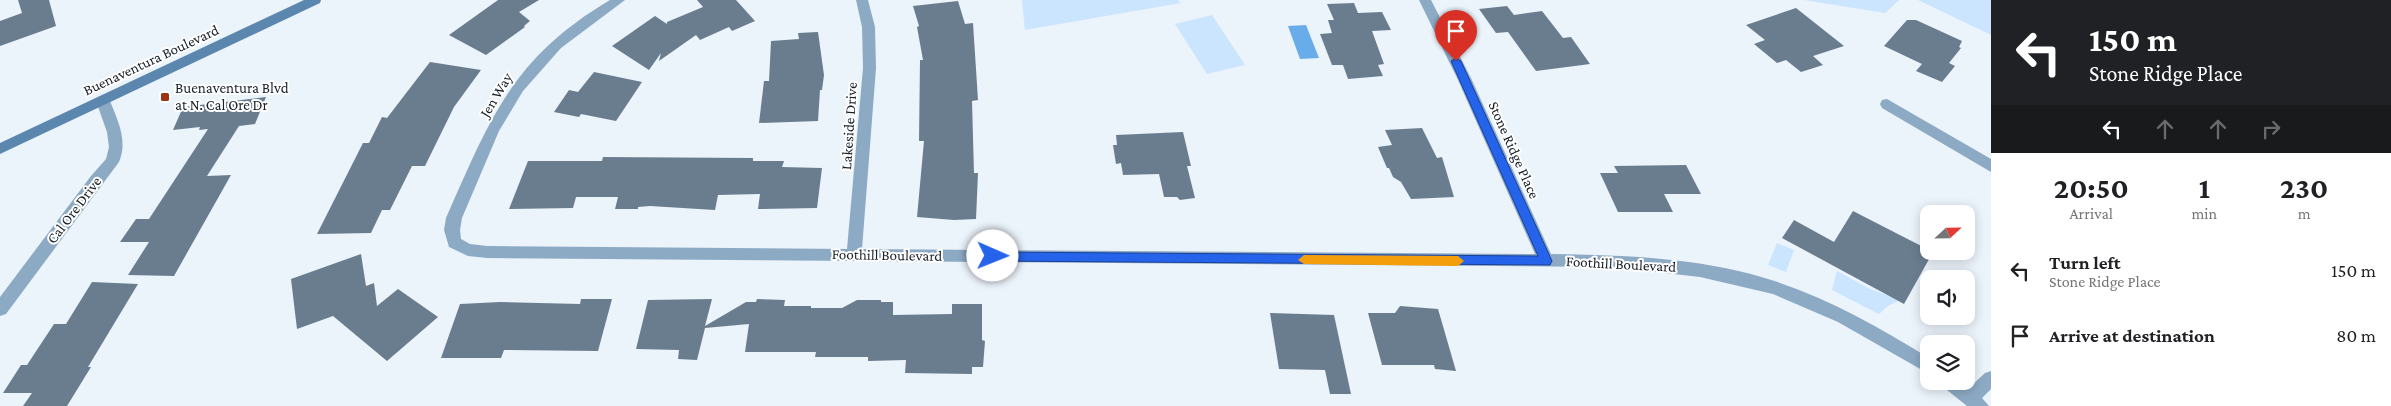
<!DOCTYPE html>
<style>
:root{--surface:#fff;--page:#f6f6f6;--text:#202124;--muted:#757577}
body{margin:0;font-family:"Crimson Pro",serif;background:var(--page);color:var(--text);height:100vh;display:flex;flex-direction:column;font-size:19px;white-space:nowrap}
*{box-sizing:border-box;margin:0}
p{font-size:16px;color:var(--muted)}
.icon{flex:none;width:28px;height:28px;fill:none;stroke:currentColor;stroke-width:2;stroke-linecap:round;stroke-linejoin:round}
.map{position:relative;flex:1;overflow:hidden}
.drawer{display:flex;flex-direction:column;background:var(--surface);width:400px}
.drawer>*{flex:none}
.guide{background:#202124;color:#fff;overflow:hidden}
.needle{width:32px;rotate:68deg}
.buttons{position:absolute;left:1920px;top:205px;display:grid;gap:10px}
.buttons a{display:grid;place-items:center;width:55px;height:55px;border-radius:10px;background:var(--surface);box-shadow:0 2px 12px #0003;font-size:25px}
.pin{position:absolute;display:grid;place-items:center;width:42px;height:42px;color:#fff;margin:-51px -21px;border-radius:50% 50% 50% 0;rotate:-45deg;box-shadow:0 0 5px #0007}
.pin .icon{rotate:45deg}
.me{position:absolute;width:55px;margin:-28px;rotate:91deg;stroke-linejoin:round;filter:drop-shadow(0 0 4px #0008)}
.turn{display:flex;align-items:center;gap:18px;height:105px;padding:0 15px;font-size:22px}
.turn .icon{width:65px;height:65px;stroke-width:2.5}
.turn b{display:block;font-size:35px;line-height:42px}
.lanes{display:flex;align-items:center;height:48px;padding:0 15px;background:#0003;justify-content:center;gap:25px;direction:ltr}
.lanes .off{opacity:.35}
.eta{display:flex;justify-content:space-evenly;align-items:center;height:85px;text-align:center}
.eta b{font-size:30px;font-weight:700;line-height:35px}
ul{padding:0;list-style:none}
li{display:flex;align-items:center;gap:15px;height:65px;padding:0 15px}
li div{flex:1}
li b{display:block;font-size:19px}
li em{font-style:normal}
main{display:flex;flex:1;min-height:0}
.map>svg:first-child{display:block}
</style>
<main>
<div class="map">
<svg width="1991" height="406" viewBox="0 0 1991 406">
<rect width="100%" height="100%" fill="#ebf3fb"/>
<g fill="#cce5fe">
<polygon points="1022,0 1178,0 1181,3 1025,30"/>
<polygon points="1804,0 1899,0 1885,13"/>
<polygon points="1918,0 1991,0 1991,35"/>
<polygon points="1212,15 1245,65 1207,74 1175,24"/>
<polygon points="1777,243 1794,250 1786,272 1768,265"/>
<polygon points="1837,271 1868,288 1900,300 1888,306 1879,314 1832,290"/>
</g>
<polygon fill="#68ace9" points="1306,25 1319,58 1300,59 1288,26"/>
<g fill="#6a7d8f">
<polygon points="18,0 49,0 56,26 0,46 0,21 22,13"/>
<polygon points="498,0 539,0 519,12 530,21 524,26 525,27 486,55 449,35"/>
<polygon points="697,0 736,0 755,21 732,31 729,27 700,40 696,35 659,61 661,53 649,70 612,46 655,16 667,24 667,22 703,7"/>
<polygon points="958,1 965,24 973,23 978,100 972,101 974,173 978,173 976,219 954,220 917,217 924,141 919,141 920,60 923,60 917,27 919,26 913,6"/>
<polygon points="1354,3 1358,13 1382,12 1391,30 1372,31 1384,64 1378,65 1383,76 1348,79 1343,65 1332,65 1320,34 1332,33 1328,20 1334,20 1327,4"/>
<polygon points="1507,6 1514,15 1542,11 1563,38 1571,37 1590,64 1536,71 1508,32 1496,33 1479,9"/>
<polygon points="1796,8 1844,46 1813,56 1823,65 1801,72 1786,60 1777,63 1754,44 1765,40 1746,25"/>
<polygon points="1907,20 1916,20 1962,41 1959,47 1961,48 1949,63 1955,66 1942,82 1916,71 1922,64 1884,46"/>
<polygon points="818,32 824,75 822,90 820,90 818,121 759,123 764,81 769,81 771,41 799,39 798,33"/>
<polygon points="430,62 481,70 454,107 425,166 412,166 390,210 382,210 371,233 317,234 363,143 369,143 382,117 387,118"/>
<polygon points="594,72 642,82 616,121 581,114 579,117 554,112 569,90 578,92"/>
<polygon points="266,97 255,124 239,126 207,176 231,175 174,276 128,275 149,242 120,242 136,219 149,219 208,129 199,130 200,127 173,130 183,107"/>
<polygon points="1422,128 1437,158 1442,157 1454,197 1411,199 1401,182 1393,177 1389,168 1387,168 1378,147 1392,145 1385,130"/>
<polygon points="1183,132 1191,166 1187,166 1195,198 1180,200 1177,197 1164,197 1159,174 1123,175 1121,163 1116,164 1113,145 1117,145 1116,135"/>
<polygon points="603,157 753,158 753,161 784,161 782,167 822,168 817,208 758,209 760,194 718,195 715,210 650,206 638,207 638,209 615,209 618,197 576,197 573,208 509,209 528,161 602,161"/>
<polygon points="1686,165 1701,194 1664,194 1673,212 1618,212 1600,173 1618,173 1614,166"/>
<polygon points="1853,211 1933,252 1904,304 1782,238 1794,220 1834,242"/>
<polygon points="361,254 366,286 374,283 377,306 398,289 438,317 387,361 333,316 297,329 291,279"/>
<polygon points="92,282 138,284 88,367 91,367 67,406 23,406 32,393 3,393 21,365 27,365 54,324 66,324"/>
<polygon points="581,299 612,299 598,351 504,350 501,358 441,358 460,304 500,302 580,304"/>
<polygon points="712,299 705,326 746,302 756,302 757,299 785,300 784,306 811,306 811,308 842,308 857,300 881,300 881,302 893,302 893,315 952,314 952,304 982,304 982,340 985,341 983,367 972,367 972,374 905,373 906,360 868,361 868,357 815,357 816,352 745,352 749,324 705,328 697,360 678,359 679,350 636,349 648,300"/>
<polygon points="1400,306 1438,309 1456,371 1435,369 1434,365 1382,365 1368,313 1395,313"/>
<polygon points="1270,313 1334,315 1351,394 1330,394 1325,370 1279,369"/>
</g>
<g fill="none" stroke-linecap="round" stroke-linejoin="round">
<g fill="#8daac5" fill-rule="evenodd">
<path d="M610,0H625L561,48L523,91L499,131L462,218L460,230L461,239L470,244L487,246L847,249L863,68L862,27L856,0H868L875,27L876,68L862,249L1535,254L1457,78L1419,0H1431L1471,78L1551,254C1618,255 1685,257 1751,274C1815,291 1873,323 1929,358V374L1838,322L1773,294L1700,277L1613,267L487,258L468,256L449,247L444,230L446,218C490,119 512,58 610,0Z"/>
<path d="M103,96L108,97L110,101C118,121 128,141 119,162L6,314L0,316V297L91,176L106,159L109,147L107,132L96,101L98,97Z"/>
<polygon points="1887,99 1991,159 1991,172 1882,108 1880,104 1882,100"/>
<polygon points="1991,371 1991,389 1982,398 1989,406 1967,406 1942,386 1940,381 1961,381 1969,388 1985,373"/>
</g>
<polygon fill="#5b86ae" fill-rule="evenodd" points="304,0 321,0 320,3 0,154 0,143"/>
</g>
<polygon fill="#2563eb" stroke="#184099" points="1456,58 1461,61 1552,261 1550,265 993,261 987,256 993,252 1538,256 1451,61"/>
<polygon fill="#f59e0b" points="1304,255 1458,256 1464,261 1458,266 1304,264 1298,260"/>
<rect fill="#9c3513" stroke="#fff" stroke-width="2" x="160" y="92" width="10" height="10" rx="2.5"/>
<g text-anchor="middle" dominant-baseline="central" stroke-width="4" stroke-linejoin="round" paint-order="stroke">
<g font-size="15" fill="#181f27" stroke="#fff">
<text transform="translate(151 60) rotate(-25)">Buenaventura Boulevard</text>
<text transform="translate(496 95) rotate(-59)">Jen Way</text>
<text transform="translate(849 126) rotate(-86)">Lakeside Drive</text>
<text transform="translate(1514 150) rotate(66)">Stone Ridge Place</text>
<text transform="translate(74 210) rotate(-53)">Cal Ore Drive</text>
<text transform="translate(887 255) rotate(1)">Foothill Boulevard</text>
<text transform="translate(1621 264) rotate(3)">Foothill Boulevard</text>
</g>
<g font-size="15" fill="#181f27" stroke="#fff" text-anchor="start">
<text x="175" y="88">Buenaventura Blvd<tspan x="175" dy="17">at N. Cal Ore Dr</tspan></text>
</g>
</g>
</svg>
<div class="buttons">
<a><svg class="needle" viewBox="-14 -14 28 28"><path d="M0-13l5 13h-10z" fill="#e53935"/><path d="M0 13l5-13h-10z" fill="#757577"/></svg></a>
<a><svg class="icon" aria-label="sound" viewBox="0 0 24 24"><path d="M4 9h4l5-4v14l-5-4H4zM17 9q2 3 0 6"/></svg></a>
<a><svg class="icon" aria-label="layers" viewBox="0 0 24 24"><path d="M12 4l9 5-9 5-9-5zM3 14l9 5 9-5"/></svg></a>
</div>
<div class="pin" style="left:1456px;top:61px;background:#d93025"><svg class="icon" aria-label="arrive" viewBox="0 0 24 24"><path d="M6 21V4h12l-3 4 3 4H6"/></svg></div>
<svg class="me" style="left:993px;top:256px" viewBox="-20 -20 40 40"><circle r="19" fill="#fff"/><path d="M0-13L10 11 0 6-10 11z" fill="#2563eb"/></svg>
</div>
<section class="drawer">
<div class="guide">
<div class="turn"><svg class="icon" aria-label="left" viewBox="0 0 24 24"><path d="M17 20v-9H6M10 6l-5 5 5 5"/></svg><div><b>150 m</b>Stone Ridge Place</div></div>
<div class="lanes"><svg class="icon" aria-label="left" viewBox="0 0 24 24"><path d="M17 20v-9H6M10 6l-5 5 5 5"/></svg><svg class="icon off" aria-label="ahead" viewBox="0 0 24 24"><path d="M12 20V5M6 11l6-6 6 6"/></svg><svg class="icon off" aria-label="ahead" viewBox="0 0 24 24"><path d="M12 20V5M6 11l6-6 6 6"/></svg><svg class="icon off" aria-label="right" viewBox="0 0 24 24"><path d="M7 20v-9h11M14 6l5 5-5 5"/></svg></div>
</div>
<div class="eta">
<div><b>20:50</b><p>Arrival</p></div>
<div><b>1</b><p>min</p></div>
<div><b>230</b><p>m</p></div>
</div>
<ul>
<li><svg class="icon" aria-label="left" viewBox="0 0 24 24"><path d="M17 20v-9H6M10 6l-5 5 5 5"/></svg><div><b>Turn left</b><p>Stone Ridge Place</p></div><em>150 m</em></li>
<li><svg class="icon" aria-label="arrive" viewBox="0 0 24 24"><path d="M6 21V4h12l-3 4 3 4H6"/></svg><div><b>Arrive at destination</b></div><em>80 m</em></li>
</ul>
</section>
</main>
